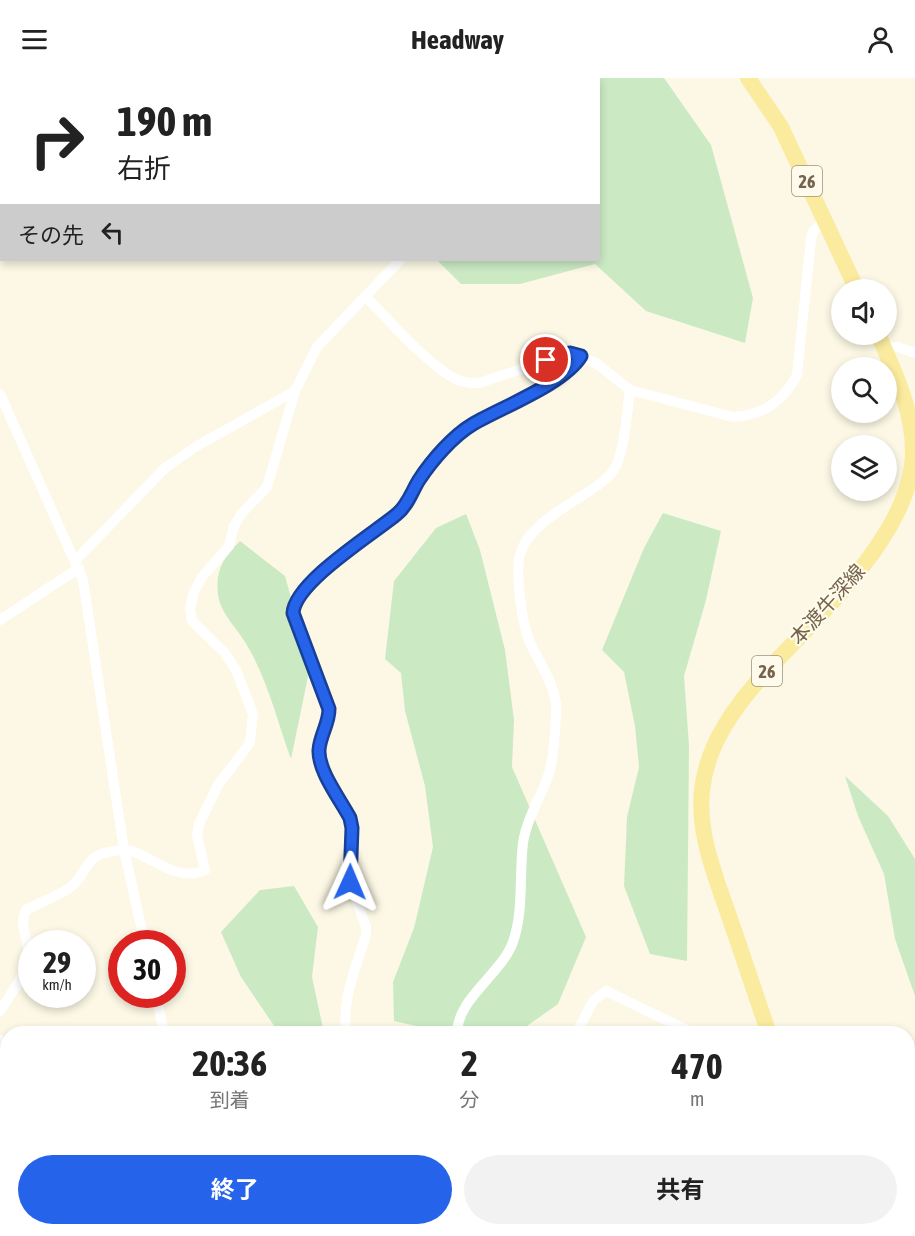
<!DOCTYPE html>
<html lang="ja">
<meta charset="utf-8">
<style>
:root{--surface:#fff;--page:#f2f2f2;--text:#222;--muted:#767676;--accent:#2563eb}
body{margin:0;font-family:"Asap Condensed","Noto Sans JP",sans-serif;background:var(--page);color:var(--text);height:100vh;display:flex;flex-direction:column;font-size:22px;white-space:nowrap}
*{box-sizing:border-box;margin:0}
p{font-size:20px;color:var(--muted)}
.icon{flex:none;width:33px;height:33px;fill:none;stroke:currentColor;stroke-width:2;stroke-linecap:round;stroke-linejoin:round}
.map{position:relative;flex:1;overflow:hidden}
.panel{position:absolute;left:0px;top:948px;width:915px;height:210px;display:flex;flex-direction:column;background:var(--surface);border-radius:24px 24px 0 0;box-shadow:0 3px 9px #0003}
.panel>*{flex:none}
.banner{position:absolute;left:0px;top:0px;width:600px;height:183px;box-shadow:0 3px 9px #0003;background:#fff;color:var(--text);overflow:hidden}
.buttons{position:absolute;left:831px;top:201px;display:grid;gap:12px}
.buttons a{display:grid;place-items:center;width:66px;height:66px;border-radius:50%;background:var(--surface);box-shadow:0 3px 9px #0003;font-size:30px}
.speed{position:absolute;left:18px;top:852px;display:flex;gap:12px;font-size:30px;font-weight:700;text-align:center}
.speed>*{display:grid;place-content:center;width:78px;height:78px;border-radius:50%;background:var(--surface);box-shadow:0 3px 9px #0003;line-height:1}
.speed small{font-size:15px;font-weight:400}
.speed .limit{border:9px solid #d22;background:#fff;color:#111}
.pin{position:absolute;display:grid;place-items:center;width:51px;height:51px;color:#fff;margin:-26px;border:3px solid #fff;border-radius:50%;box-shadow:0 2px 6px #0007}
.me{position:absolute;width:66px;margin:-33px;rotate:1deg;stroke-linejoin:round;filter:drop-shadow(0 0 4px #0008)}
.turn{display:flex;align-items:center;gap:21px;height:126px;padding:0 18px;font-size:27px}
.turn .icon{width:78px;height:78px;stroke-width:2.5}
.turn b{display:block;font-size:42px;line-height:51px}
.then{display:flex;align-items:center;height:57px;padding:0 18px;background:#0003;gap:12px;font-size:22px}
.eta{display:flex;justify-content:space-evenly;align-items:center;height:102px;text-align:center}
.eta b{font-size:36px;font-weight:700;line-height:42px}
.primary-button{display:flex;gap:12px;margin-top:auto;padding:12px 18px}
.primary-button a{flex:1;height:69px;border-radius:36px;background:var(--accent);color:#fff;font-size:24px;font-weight:700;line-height:69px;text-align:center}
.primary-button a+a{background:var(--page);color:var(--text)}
header{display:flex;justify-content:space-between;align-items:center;height:78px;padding:0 18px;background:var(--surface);font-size:27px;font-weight:700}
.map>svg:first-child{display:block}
</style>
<header><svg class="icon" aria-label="menu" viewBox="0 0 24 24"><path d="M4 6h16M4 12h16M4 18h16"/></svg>Headway<svg class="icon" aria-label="person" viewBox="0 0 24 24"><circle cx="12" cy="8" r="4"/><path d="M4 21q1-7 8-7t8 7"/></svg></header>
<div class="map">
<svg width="915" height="1158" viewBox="0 0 915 1158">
<rect width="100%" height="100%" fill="#fcf8e5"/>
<g fill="#cbeac4">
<polygon points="597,0 664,0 711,67 753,220 745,265 646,233 595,186 520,206 461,206 438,183 598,182"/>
<polygon points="663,435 721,453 706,522 684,598 689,668 687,883 650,876 624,808 627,739 639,689 635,648 624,594 602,572 644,470"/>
<polygon points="466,436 480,472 505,572 514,642 512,689 586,859 558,926 517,955 447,955 394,943 393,904 414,850 433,769 425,708 405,633 401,595 385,581 394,503 436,450"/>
<path d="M240,463L285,498L310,589L291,681C277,643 267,599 245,564C236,549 220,535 218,516C215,492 224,479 240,463Z"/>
<polygon points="845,698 888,738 915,781 915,918 895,861 884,796 858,738"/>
<polygon points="294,808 318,849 312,899 324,955 279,955 241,899 221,854 260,812"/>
<polygon points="686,1150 748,1151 753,1158 682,1158"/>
</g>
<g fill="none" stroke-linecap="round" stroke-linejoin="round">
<g stroke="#d6c1a0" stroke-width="1.5" stroke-dasharray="1.5 4.5" stroke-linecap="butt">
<polyline points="53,0 55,2"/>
<polyline points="232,0 232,2"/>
<polyline points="0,123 2,122"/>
</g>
<g stroke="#fff" stroke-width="10">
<polyline points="468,2 469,0"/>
<path d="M366,219C387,240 431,290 456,301C464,305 470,305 479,305L570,275L596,285L630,312L733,339C763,337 783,324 797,297L811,161L813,153L826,143"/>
<polyline points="884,271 898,269 915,275"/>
<polyline points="0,316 83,502 124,772 145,866"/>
<polyline points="75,483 165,390 197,368 295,313"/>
<polyline points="0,542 79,490"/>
<polyline points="156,916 164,956"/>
<path d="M0,933C9,918 24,900 28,883C32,865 17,849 26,832C39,825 55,819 68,811C92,795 78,776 121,772C146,770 172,807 205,792L197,757L199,746L218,707L250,665L253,636L236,592L224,574L192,543L190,530L194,514L202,499L229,468L234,448L242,435L267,409L295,313L317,269L400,182"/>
<path d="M347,956C340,924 357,887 366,857V849L350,804L352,750L350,739C340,721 318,693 319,672C320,657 329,646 329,631L293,535C294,504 373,456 397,436C408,427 412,413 419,402C433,382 453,358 473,346C501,329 565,306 581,278"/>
<path d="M457,956C457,920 501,897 513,864C524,832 519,798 523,765C527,737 545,714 551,688C554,672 555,654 556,638C559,610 539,586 529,562C522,545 515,494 520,476C532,435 604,415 616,388C625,368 627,334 630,312"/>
<polyline points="576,956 593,923 606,913 695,956"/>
<polyline points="0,962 8,974"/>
<polyline points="91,1150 96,1158"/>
<polyline points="492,1150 493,1158"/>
<polyline points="190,1158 191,1150"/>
<polyline points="426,1158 426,1150"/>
</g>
<polyline stroke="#fff" stroke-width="15" points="558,1158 569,1150"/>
<g stroke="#faeb9f" stroke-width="16">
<polyline points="748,0 781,49 857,212"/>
<path d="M769,956C756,918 744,881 731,844C717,802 697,757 702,712C707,666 735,628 766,594C818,537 913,455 913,373C913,332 894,293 878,256"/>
<polyline points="838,1150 840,1158"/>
</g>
</g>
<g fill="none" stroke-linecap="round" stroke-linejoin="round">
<defs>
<path id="route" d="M350,804L352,750L350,740C340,721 318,693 319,672C320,657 329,646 329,631L293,535C295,504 373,456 397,436C408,427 412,413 419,402C432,382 453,358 473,346C502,329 564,306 581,278L570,275L546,282"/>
</defs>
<use href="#route" stroke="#184099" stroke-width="15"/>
<use href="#route" stroke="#2563eb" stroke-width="10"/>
</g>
<g text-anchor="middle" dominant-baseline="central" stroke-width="4.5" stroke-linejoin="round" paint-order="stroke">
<g fill="#fffbec" stroke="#9e917b" stroke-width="1.5">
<rect x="792" y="88" width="30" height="30" rx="4.5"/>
<rect x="752" y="578" width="30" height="30" rx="4.5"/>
</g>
<g font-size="18" font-weight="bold" fill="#75634b">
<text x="807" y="103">26</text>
<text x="767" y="593">26</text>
</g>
<g font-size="20" fill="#75634b" stroke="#fffbec">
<text transform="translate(827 526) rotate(-48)">本渡牛深線</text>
</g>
</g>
</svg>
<div class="buttons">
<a><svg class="icon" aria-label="sound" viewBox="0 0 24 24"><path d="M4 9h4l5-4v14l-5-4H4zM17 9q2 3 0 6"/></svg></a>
<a><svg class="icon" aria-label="search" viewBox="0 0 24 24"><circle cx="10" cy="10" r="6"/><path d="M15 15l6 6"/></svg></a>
<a><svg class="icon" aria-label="layers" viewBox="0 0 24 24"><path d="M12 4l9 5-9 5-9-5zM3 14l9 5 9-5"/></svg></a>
</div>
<div class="speed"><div>29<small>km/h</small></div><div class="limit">30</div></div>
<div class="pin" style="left:546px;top:282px;background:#d93025"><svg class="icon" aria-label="arrive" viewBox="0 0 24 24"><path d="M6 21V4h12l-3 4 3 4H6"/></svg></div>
<svg class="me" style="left:350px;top:804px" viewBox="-20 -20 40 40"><path d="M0-17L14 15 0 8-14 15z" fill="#2563eb" stroke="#fff" stroke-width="4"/></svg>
<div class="banner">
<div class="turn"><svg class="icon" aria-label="right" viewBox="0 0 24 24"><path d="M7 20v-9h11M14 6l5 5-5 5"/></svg><div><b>190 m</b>右折</div></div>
<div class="then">その先<svg class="icon" aria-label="left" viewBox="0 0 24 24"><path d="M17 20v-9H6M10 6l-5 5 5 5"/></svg></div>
</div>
<section class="panel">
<div class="eta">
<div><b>20:36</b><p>到着</p></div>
<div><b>2</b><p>分</p></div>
<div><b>470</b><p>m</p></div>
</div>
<div class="primary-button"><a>終了</a><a>共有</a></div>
</section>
</div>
